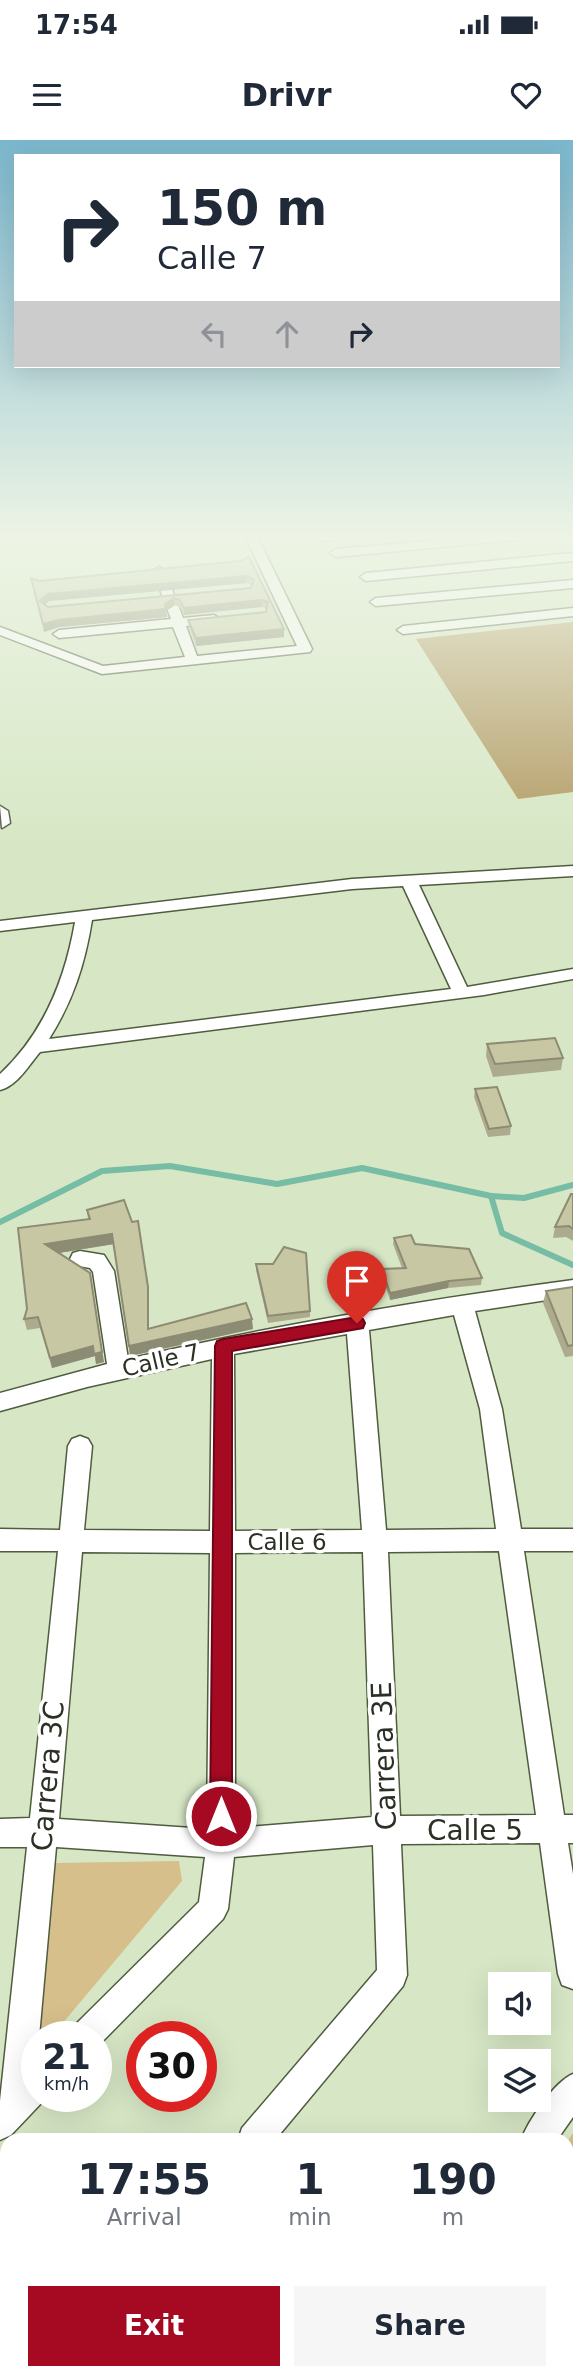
<!DOCTYPE html>
<style>
:root{--surface:#fff;--page:#f6f6f7;--text:#1f2937;--muted:#747a83;--accent:#a50a22}
body{margin:0;font-family:"DejaVu Sans",sans-serif;background:var(--page);color:var(--text);height:100vh;display:flex;flex-direction:column;font-size:26px;white-space:nowrap}
*{box-sizing:border-box;margin:0}
p{font-size:23px;color:var(--muted)}
.icon{flex:none;width:38px;height:38px;fill:none;stroke:currentColor;stroke-width:2;stroke-linecap:round;stroke-linejoin:round}
.map{position:relative;flex:1;overflow:hidden}
.side{position:absolute;left:0px;top:1993px;width:574px;height:247px;display:flex;flex-direction:column;background:var(--surface);border-radius:21px 21px 0 0;box-shadow:0 7px 28px #0002}
.side>*{flex:none}
.hud{position:absolute;left:14px;top:14px;width:546px;height:214px;border-radius:0px;box-shadow:0 7px 28px #0002;background:#fff;color:var(--text);overflow:hidden}
.fabs{position:absolute;left:488px;top:1832px;display:grid;gap:14px}
.fabs a{display:grid;place-items:center;width:63px;height:63px;border-radius:0px;background:var(--surface);box-shadow:0 7px 28px #0002;font-size:35px}
.speed{position:absolute;left:21px;top:1881px;display:flex;gap:14px;font-size:35px;font-weight:700;text-align:center}
.speed>*{display:grid;place-content:center;width:91px;height:91px;border-radius:50%;background:var(--surface);box-shadow:0 7px 28px #0002;line-height:1}
.speed small{font-size:18px;font-weight:400}
.speed .limit{border:10px solid #d22;background:#fff;color:#111}
.pin{position:absolute;display:grid;place-items:center;width:60px;height:60px;color:#fff;margin:-72px -30px;border-radius:50% 50% 50% 0;rotate:-45deg;box-shadow:0 0 7px #0007}
.pin .icon{rotate:45deg}
.me{position:absolute;width:77px;margin:-38px;rotate:0deg;stroke-linejoin:round;filter:drop-shadow(0 0 5px #0008)}
.turn{display:flex;align-items:center;gap:24px;height:147px;padding:0 28px;font-size:32px}
.turn .icon{width:91px;height:91px;stroke-width:2.5}
.turn b{display:block;font-size:49px;line-height:60px}
.lanes{display:flex;align-items:center;height:66px;padding:0 28px;background:#0003;justify-content:center;gap:35px;direction:ltr}
.lanes .off{opacity:.35}
.eta{display:flex;justify-content:space-evenly;align-items:center;height:119px;text-align:center}
.eta b{font-size:42px;font-weight:800;line-height:49px}
.action{display:flex;gap:14px;margin-top:auto;padding:14px 28px}
.action a{flex:1;height:80px;border-radius:0px;background:var(--accent);color:#fff;font-size:28px;font-weight:800;line-height:80px;text-align:center}
.action a+a{background:var(--page);color:var(--text)}
.status{display:flex;justify-content:space-between;align-items:center;height:49px;padding:0 35px;background:var(--surface);direction:ltr}
.status svg{height:19px;fill:currentColor}
header{display:flex;justify-content:space-between;align-items:center;height:91px;padding:0 28px;background:var(--surface);font-size:32px;font-weight:800}
.map>svg:first-child{display:block}
</style>
<div class="status"><b>17:54</b><svg viewBox="0 0 49 12"><path d="M0 12V9h3v3zM5 12V6h3v6zM10 12V3h3v9zM15 12V0h3v12zM26 1h20v11H26zM47 4h2v5h-2z"/></svg></div>
<header><svg class="icon" aria-label="menu" viewBox="0 0 24 24"><path d="M4 6h16M4 12h16M4 18h16"/></svg>Drivr<svg class="icon" aria-label="heart" viewBox="0 0 24 24"><path d="M12 20l-8-8c-3-5 5-10 8-4 3-6 11-1 8 4z"/></svg></header>
<div class="map">
<svg width="573" height="2239" viewBox="0 0 573 2239">
<rect width="100%" height="100%" fill="#d7e7c5"/>
<g fill="#d7bf8b">
<polygon points="179,1721 182,1741 51,1897 37,1897 33,1918 54,1723"/>
<polygon points="573,1993 573,2180 567,2181 567,2002"/>
</g>
<polygon fill="#b29961" points="573,482 573,652 518,659 416,499"/>
<g fill="none" stroke-linecap="round" stroke-linejoin="round">
<g stroke="#77bca4" stroke-width="6">
<polyline points="491,1056 502,1093 573,1125"/>
<polyline points="0,1082 102,1031 170,1026 277,1044 362,1028 491,1056 524,1058 573,1045"/>
</g>
<defs>
<g id="minor">
<polygon points="244,394 256,394 312,509 310,512 102,534 0,495 0,487 103,526 185,517 173,487 59,498 53,494 59,490 171,479 153,431 159,427 165,431 183,478 214,475 220,479 214,483 186,486 197,516 297,506"/>
<polygon points="307,394 384,394 378,397 317,401"/>
<polygon points="508,394 553,394 547,397 336,417 330,413 336,409"/>
<polygon points="573,413 573,421 366,441 360,437 366,433"/>
<polygon points="573,440 573,448 376,466 370,462 376,458"/>
<polygon points="573,468 573,476 403,494 397,490 403,486"/>
<polygon points="0,666 8,671 10,683 2,688"/>
<path d="M573,726V736L419,745L467,847L573,829V839L484,855L40,912C29,925 17,946 0,950V934C44,893 65,840 75,782L0,791V781L352,739ZM403,746L451,849L49,899C73,861 85,824 92,780L352,749Z"/>
<path d="M80,1111L104,1115L114,1131L128,1219C275,1185 424,1160 573,1140V1156L475,1171L502,1269L521,1389H573V1411H524L564,1675H573V1703H568L573,1734V1849L562,1845L558,1834L540,1703L401,1704L407,1835L403,1846L275,2000H238L242,1988L377,1830L373,1705L234,1717L228,1769L223,1779L96,1908V1897H69L74,1886L199,1762L205,1717L56,1707L39,1897H37V1956H48L11,1995L0,2000V1961L27,1707H0V1679L30,1678L58,1411H0V1389L60,1390L68,1306L72,1299L80,1296L88,1299L92,1306L84,1390L210,1391L212,1219L87,1247L0,1271V1253L107,1224L93,1132L90,1128L73,1125L70,1119L73,1113ZM454,1175L480,1269L496,1389L386,1390L369,1190ZM347,1194L362,1390L235,1391L234,1214ZM499,1411L536,1675L400,1676L388,1412ZM82,1412L210,1413L207,1689L59,1679ZM363,1412L372,1677L235,1688V1413Z"/>
<path d="M573,1934V1977L557,2000H521C528,1981 554,1942 573,1934Z"/>
<polygon points="572,2213 573,2239 481,2239 484,2233 567,2233 567,2215"/>
<polygon points="351,2233 388,2233 385,2239 348,2239"/>
</g>
</defs>
<use href="#minor" stroke="#4f5c3f" stroke-width="3"/>
<use href="#minor" fill="#fff" fill-rule="evenodd"/>
</g>
<g fill="#acab8d" fill-rule="evenodd">
<path d="M249,417L284,497L196,506L189,487L188,480L266,472L267,469L262,467L184,475L180,468L175,465L166,471L167,477L59,487L44,492L31,438L39,441L240,421ZM247,443L252,446L251,448L48,467L45,465L49,461Z"/>
<polygon points="487,904 563,918 561,930 493,937 486,916"/>
<polygon points="475,949 511,986 510,995 488,997 474,957"/>
<polygon points="573,1054 573,1101 566,1097 553,1098 555,1087"/>
<polygon points="124,1060 149,1158 149,1189 253,1189 130,1216 114,1104 58,1113 104,1222 96,1224 95,1216 52,1228 40,1188 27,1190 24,1179 27,1169 18,1088 88,1079 87,1070"/>
<polygon points="394,1098 415,1104 482,1138 481,1145 448,1148 390,1160 382,1136 382,1129 402,1128 393,1104"/>
<polygon points="256,1124 273,1124 310,1171 310,1177 268,1183 256,1130"/>
<polygon points="573,1147 573,1216 565,1217 543,1163 546,1151"/>
</g>
<g fill="#8c8b73">
<polygon points="247,436 247,443 49,461 41,469 40,461 48,454"/>
<polygon points="174,458 175,465 166,471 167,477 59,487 44,492 43,484 58,480 165,464"/>
<polygon points="262,460 262,467 184,475 184,468"/>
<polygon points="284,489 284,497 196,506 196,498"/>
<polygon points="112,1094 114,1104 47,1115 45,1104"/>
<polygon points="90,1133 104,1222 96,1224 95,1216 52,1228 50,1218"/>
<polygon points="449,1141 448,1148 390,1160 390,1153"/>
<polygon points="148,1147 149,1158 149,1199 148,1189"/>
<polygon points="252,1179 253,1189 130,1216 129,1206"/>
</g>
<g fill="#c8c7a4" stroke="#8c8b73" stroke-width="2" fill-rule="evenodd">
<path d="M249,417L284,489L196,498L188,480L266,472L268,462L262,460L184,468L180,460L174,458L165,464L166,469L58,480L43,484L31,438L39,441L240,421ZM247,436L254,440L251,448L48,467L40,461L48,454Z"/>
<polygon points="555,898 563,918 495,924 487,904"/>
<polygon points="497,947 511,986 489,989 475,949"/>
<polygon points="571,1054 573,1054 573,1089 569,1086 555,1087"/>
<polygon points="124,1060 132,1082 138,1081 148,1147 148,1189 246,1163 252,1179 129,1206 112,1094 45,1104 90,1133 102,1212 94,1214 93,1206 50,1218 38,1177 24,1179 27,1169 18,1088 90,1079 87,1070"/>
<polygon points="411,1095 415,1104 469,1109 482,1138 449,1141 390,1153 382,1129 406,1128 394,1098"/>
<polygon points="284,1107 306,1113 310,1171 268,1176 256,1124 273,1124"/>
<polygon points="573,1147 573,1205 568,1206 546,1151"/>
</g>
<linearGradient id="sky" x2="0" y2="1"><stop stop-color="#7bb7cd"/><stop offset="0.56" stop-color="#edf4e5"/><stop offset="1" stop-color="#edf4e5" stop-opacity="0"/></linearGradient>
<rect width="573" height="708" fill="url(#sky)"/>
<polygon fill="#a50a22" stroke="#6b0616" stroke-width="2" points="357,1177 363,1179 365,1183 363,1188 232,1211 232,1676 229,1684 221,1687 213,1684 210,1676 215,1206 217,1201 223,1199"/>
<g text-anchor="middle" dominant-baseline="central" stroke-width="7" stroke-linejoin="round" paint-order="stroke">
<g font-size="23" fill="#2a3023" stroke="#fff">
<text transform="translate(161 1220) rotate(-13)">Calle 7</text>
<text x="287" y="1402">Calle 6</text>
</g>
<g font-size="28" fill="#2a3023" stroke="#fff">
<text transform="translate(384 1616) rotate(-92)">Carrera 3E</text>
<text transform="translate(48 1636) rotate(-85)">Carrera 3C</text>
<text x="475" y="1690">Calle 5</text>
</g>
</g>
</svg>
<div class="fabs">
<a><svg class="icon" aria-label="sound" viewBox="0 0 24 24"><path d="M4 9h4l5-4v14l-5-4H4zM17 9q2 3 0 6"/></svg></a>
<a><svg class="icon" aria-label="layers" viewBox="0 0 24 24"><path d="M12 4l9 5-9 5-9-5zM3 14l9 5 9-5"/></svg></a>
</div>
<div class="speed"><div>21<small>km/h</small></div><div class="limit">30</div></div>
<div class="pin" style="left:357px;top:1183px;background:#d93025"><svg class="icon" aria-label="arrive" viewBox="0 0 24 24"><path d="M6 21V4h12l-3 4 3 4H6"/></svg></div>
<svg class="me" style="left:221px;top:1676px" viewBox="-20 -20 40 40"><circle r="17" fill="#a50a22" stroke="#fff" stroke-width="3"/><path d="M0-11L8 9 0 5-8 9z" fill="#fff"/></svg>
<div class="hud">
<div class="turn"><svg class="icon" aria-label="right" viewBox="0 0 24 24"><path d="M7 20v-9h11M14 6l5 5-5 5"/></svg><div><b>150 m</b>Calle 7</div></div>
<div class="lanes"><svg class="icon off" aria-label="left" viewBox="0 0 24 24"><path d="M17 20v-9H6M10 6l-5 5 5 5"/></svg><svg class="icon off" aria-label="ahead" viewBox="0 0 24 24"><path d="M12 20V5M6 11l6-6 6 6"/></svg><svg class="icon" aria-label="right" viewBox="0 0 24 24"><path d="M7 20v-9h11M14 6l5 5-5 5"/></svg></div>
</div>
<section class="side">
<div class="eta">
<div><b>17:55</b><p>Arrival</p></div>
<div><b>1</b><p>min</p></div>
<div><b>190</b><p>m</p></div>
</div>
<div class="action"><a>Exit</a><a>Share</a></div>
</section>
</div>
